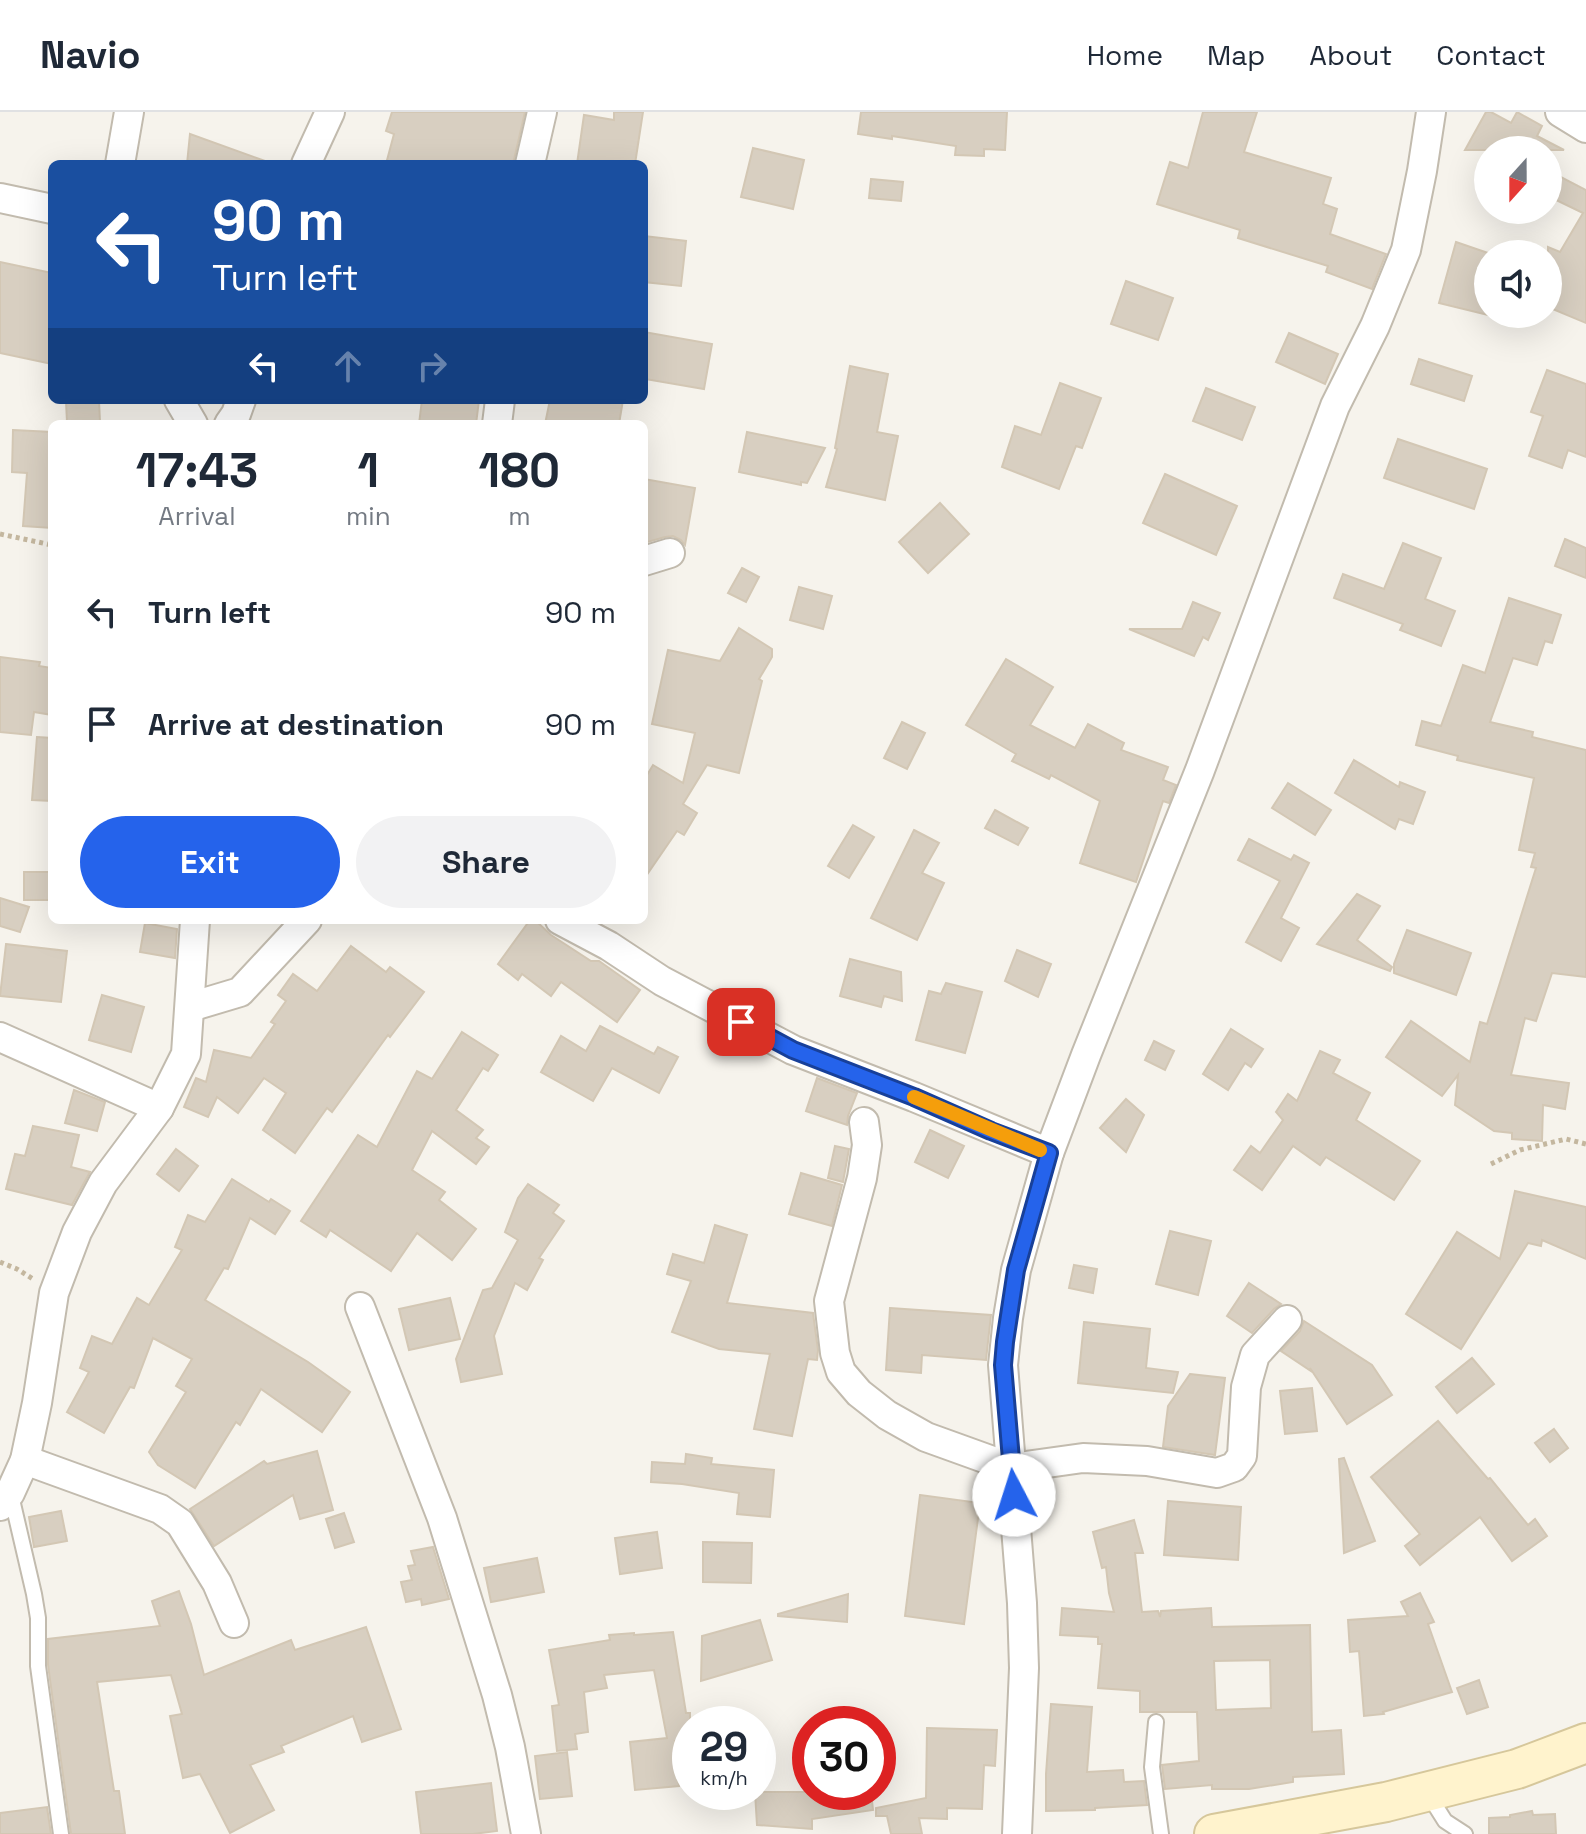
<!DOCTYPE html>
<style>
:root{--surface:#fff;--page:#f2f2f3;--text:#1f2937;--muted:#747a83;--line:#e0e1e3;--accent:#2563eb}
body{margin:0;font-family:"Space Grotesk",sans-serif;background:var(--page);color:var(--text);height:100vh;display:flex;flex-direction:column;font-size:30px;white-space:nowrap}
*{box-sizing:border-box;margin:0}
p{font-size:26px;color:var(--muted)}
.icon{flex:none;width:44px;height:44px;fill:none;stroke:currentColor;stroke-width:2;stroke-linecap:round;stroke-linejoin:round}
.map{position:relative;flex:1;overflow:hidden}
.panel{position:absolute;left:48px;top:308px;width:600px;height:504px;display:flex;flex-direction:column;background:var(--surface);border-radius:12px;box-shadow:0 8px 32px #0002}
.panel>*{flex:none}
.guide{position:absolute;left:48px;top:48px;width:600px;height:244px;border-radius:12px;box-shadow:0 8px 32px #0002;background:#1a4fa0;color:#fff;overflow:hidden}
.needle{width:52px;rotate:201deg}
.buttons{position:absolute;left:1474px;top:24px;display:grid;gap:16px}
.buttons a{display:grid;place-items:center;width:88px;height:88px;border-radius:50%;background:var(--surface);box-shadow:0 8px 32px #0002;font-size:40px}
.speed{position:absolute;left:672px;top:1594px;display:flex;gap:16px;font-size:40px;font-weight:700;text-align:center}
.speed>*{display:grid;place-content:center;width:104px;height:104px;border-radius:50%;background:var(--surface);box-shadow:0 8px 32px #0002;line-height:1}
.speed small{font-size:20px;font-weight:400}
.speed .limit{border:12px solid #d22;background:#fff;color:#111}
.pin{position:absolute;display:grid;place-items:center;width:68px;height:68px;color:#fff;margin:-34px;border-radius:16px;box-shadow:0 4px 12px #0006}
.me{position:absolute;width:88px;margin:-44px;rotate:355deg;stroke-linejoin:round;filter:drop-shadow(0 0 6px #0008)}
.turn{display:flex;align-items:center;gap:28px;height:168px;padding:0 32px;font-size:36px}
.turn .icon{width:104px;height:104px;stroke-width:2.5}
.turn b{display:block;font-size:56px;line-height:68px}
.lanes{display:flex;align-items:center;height:76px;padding:0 32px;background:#0003;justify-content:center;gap:40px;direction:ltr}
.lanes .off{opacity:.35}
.eta{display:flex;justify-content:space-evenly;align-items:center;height:136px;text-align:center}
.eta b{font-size:48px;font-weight:700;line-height:56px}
.cta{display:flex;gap:16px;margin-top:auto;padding:16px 32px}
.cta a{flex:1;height:92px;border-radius:48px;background:var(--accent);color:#fff;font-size:32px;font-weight:700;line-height:92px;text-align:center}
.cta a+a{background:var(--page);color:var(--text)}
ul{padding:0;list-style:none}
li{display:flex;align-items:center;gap:24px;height:112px;padding:0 32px}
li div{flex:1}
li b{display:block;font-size:30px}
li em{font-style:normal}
header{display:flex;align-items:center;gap:48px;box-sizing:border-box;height:112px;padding:0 40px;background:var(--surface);border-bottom:2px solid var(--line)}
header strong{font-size:38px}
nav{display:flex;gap:44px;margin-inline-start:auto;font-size:28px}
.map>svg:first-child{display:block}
</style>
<header>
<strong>Navio</strong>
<nav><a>Home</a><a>Map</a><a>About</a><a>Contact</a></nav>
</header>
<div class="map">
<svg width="1586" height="1722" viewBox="0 0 1586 1722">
<rect width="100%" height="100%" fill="#f6f3ec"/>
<g fill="#d8cfc1" stroke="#d3c7b4" stroke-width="2" fill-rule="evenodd">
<polygon points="392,0 525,0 513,52 386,52 394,22 386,19"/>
<polygon points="614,0 643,0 635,52 577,52 584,3 614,8"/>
<polygon points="861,0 1007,0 1005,38 984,37 984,44 955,43 956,34 892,24 892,27 858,22"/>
<polygon points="1203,0 1257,0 1244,40 1331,66 1323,92 1337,97 1330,122 1386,142 1372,177 1326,160 1328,154 1238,126 1240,118 1157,92 1170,50 1188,56"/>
<polygon points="1486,0 1491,0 1511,11 1517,0 1542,14 1537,24 1564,38 1465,38"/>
<polygon points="190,22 265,49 265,52 187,52"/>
<polygon points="753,36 804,48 793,97 741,85"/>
<polygon points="1553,61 1586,78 1586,211 1548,195 1548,135 1560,140 1583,101 1548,84 1548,72"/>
<polygon points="871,67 903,70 901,89 869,86"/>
<polygon points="644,124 686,129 681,174 644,170"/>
<polygon points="1456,130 1488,141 1488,203 1439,191"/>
<polygon points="0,150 52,161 52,252 0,241"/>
<polygon points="1126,169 1173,186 1158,228 1111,212"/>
<polygon points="644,220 712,232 704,277 645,267 646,250 644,250"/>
<polygon points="1289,221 1338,242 1325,272 1276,250"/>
<polygon points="1419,247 1472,264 1464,289 1411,272"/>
<polygon points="850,254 888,262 877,320 898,324 885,388 826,375 837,337 835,336"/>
<polygon points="1547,258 1586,272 1586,345 1568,338 1562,356 1529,344 1543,304 1531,300"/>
<polygon points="1060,271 1101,286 1082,336 1076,334 1059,377 1002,355 1015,314 1041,323"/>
<polygon points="1206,276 1255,295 1242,328 1193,309"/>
<polygon points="422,288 479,288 476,312 419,312"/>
<polygon points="550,288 623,288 619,312 545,312"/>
<polygon points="66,289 99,289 100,310 67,310"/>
<polygon points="13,318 52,320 52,416 23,414 27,361 12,360"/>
<polygon points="747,320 825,336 807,371 801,370 801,373 739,360"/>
<polygon points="1398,327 1487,357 1474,397 1384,366"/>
<polygon points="1165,362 1237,394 1216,443 1143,411"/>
<polygon points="644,367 695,376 685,433 681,428 673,424 665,425 644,431"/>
<polygon points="940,391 969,422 928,461 899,430"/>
<polygon points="1565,427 1586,436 1586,466 1555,454"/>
<polygon points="1403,431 1441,446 1425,487 1455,499 1441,534 1400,518 1403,512 1334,486 1343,462 1384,477"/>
<polygon points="742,456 759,465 746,490 728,481"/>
<polygon points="799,475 832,484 823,517 790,508"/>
<polygon points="1509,486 1561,503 1552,531 1545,529 1537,553 1513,546 1490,610 1533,620 1532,625 1586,638 1586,865 1552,861 1536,909 1525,906 1511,963 1569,971 1565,997 1543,993 1542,1029 1512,1027 1512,1021 1494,1019 1455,993 1458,963 1442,984 1386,945 1411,909 1470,950 1480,910 1487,912 1536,756 1531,755 1535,741 1519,738 1534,666 1457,648 1458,644 1416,633 1422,609 1441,614 1463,553 1485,561"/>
<polygon points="1193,490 1220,501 1208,528 1203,525 1194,544 1129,517 1182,517"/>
<polygon points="739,516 772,537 772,545 759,567 762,569 739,661 707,653 683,692 697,701 684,723 677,719 644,767 644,668 653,653 683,671 695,621 652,612 668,538 720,549"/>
<polygon points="0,545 40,550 39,554 52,556 52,603 34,600 31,623 0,620"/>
<polygon points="1006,547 1053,575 1030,613 1075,636 1088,612 1124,631 1121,638 1168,655 1163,668 1176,673 1169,691 1163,689 1136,770 1080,751 1100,689 1051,663 1049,667 1012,649 1016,642 966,613"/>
<polygon points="902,610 925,621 907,657 884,646"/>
<polygon points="37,625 52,626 52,689 32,688"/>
<polygon points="1354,648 1399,675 1400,670 1425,680 1413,712 1399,707 1395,717 1335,681"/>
<polygon points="1288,671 1331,698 1315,723 1272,696"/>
<polygon points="995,698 1028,716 1018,733 985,716"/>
<polygon points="853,713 874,725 849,766 828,754"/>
<polygon points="914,718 939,731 922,761 944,771 917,828 871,806"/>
<polygon points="1249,727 1291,748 1294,743 1309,751 1281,806 1299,816 1281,849 1246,830 1280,769 1238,748"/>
<rect x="24" y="760" width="28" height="28"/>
<polygon points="1357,782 1380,794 1357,828 1392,855 1390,859 1317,832"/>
<polygon points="0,786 29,795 20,820 0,814"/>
<polygon points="530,808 535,808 551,823 591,849 599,849 640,878 617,910 561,870 551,884 522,862 518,868 498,852"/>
<polygon points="145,811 177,817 175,846 140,840"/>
<polygon points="1407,818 1471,841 1456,883 1394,861 1394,852"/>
<polygon points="6,832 67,839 61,890 0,884"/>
<polygon points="351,834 386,860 390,855 424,880 390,925 388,923 332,1000 327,996 295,1041 263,1018 286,981 264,966 238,1001 217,985 208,1005 184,995 196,966 206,970 214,938 251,946 275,912 271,910 286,889 278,883 293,862 317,879"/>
<polygon points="1017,838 1051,852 1038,885 1005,869"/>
<polygon points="850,847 901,860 902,889 884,884 881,895 840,884"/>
<polygon points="946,871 982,880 965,941 916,928 929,879 941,882"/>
<polygon points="102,883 144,895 131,940 89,928"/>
<polygon points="600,914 654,942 658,935 678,945 659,981 612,956 593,989 541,960 561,924 586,939"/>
<polygon points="1231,917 1263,937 1251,955 1245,951 1228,978 1203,962"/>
<polygon points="462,920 498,943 488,959 483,956 456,998 483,1018 476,1026 489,1035 476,1052 432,1019 412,1058 445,1080 439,1088 476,1117 452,1148 417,1121 391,1159 330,1118 326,1125 301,1109 358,1023 377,1035 417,959 432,967"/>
<polygon points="1154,929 1174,939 1165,958 1145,948"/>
<polygon points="1320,939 1340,948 1333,961 1370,981 1356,1008 1420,1049 1394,1088 1326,1045 1320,1053 1293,1034 1262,1078 1234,1058 1251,1034 1260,1041 1283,1008 1276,1000 1288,982 1297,989"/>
<polygon points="817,966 857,981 848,1004 847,1013 806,999"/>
<polygon points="74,978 105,990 97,1019 65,1011"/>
<polygon points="1126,987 1144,1003 1126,1040 1100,1016"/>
<polygon points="33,1014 79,1023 71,1055 90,1060 72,1093 6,1077 15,1042 25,1044"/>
<polygon points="930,1018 964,1034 948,1066 915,1050"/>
<polygon points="835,1034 849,1037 843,1070 828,1066"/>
<polygon points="176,1037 198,1054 179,1079 157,1062"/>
<polygon points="801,1061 842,1073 832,1114 789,1102"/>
<polygon points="232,1067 269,1090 271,1087 290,1099 275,1122 250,1106 228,1157 224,1156 205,1188 308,1250 350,1280 322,1320 261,1277 240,1313 236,1310 195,1376 158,1353 149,1340 186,1280 176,1274 192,1247 153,1226 134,1276 130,1275 104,1321 67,1300 89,1260 80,1256 92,1224 112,1232 137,1186 149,1193 182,1138 175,1135 188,1103 205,1110"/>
<polygon points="528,1072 559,1093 553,1101 564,1109 539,1146 543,1148 527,1178 515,1171 494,1224 502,1262 461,1270 456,1247 483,1178 492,1176 518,1128 505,1120 518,1086"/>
<polygon points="1515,1079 1586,1095 1586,1147 1542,1128 1541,1134 1528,1131 1461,1237 1406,1202 1457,1120 1500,1147"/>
<polygon points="715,1113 747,1123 727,1191 813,1201 818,1238 817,1248 808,1247 792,1324 754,1317 770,1242 719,1237 672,1220 691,1169 667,1162 673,1142 704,1151"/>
<polygon points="1170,1119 1211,1129 1198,1183 1156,1172"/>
<polygon points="1074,1153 1097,1157 1093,1181 1069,1176"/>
<polygon points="1249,1171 1281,1192 1274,1197 1252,1221 1227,1204"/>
<polygon points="450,1186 460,1227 409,1238 399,1197"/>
<polygon points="890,1196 991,1203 986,1248 922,1243 921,1261 886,1258"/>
<polygon points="1304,1209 1372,1253 1392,1283 1347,1312 1310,1256 1311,1259 1281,1239 1300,1219"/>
<polygon points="1084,1210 1150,1217 1146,1256 1178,1260 1173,1281 1078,1271"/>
<polygon points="1472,1246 1494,1272 1457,1301 1436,1275"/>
<polygon points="1190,1262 1225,1266 1215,1343 1163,1335 1168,1294"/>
<polygon points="1312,1276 1317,1319 1285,1322 1280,1279"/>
<polygon points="1438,1309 1488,1367 1490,1366 1528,1413 1535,1407 1547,1424 1512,1449 1480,1405 1420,1453 1405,1434 1420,1422 1371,1365"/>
<polygon points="1554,1317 1568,1336 1550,1350 1535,1331"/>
<polygon points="317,1339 333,1398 300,1407 293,1383 214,1434 190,1397 264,1349 267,1352"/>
<polygon points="686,1342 712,1346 711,1352 774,1358 770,1405 737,1402 739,1381 682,1372 651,1370 652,1350 685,1352"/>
<polygon points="1344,1346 1375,1429 1344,1441 1339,1347"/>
<polygon points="920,1383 980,1391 964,1512 905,1504"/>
<polygon points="1168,1389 1241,1395 1238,1448 1164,1443"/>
<polygon points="61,1399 67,1429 34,1435 29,1405"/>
<polygon points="344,1401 354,1430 335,1436 326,1407"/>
<path d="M1134,1408L1143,1441H1135L1142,1500L1158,1499L1160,1505L1161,1499L1211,1496L1212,1515L1310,1513L1312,1620L1341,1618L1344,1662L1293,1665V1670L1249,1677H1212V1673L1165,1677L1162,1653L1199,1649L1197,1600H1140V1579L1098,1576L1102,1532H1098V1525L1060,1523L1062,1496L1114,1500L1109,1481L1106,1455L1102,1456L1093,1420ZM1270,1548L1271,1596L1216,1598L1214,1549Z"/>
<polygon points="657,1420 662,1456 620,1462 615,1426"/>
<polygon points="703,1430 752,1431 751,1471 703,1470"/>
<polygon points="433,1435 449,1487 422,1493 421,1487 406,1490 401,1470 412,1468 408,1454 415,1453 411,1439"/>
<polygon points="537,1446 544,1480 491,1490 484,1456"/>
<polygon points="179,1479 191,1512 204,1563 291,1528 295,1538 366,1515 401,1617 362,1630 353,1604 281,1634 284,1640 250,1653 274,1698 230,1721 200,1662 183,1666 170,1604 182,1602 171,1563 97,1570 114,1679 119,1679 125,1722 71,1722 48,1553 48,1527 160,1514 152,1489"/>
<polygon points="1420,1481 1434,1510 1428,1512 1452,1580 1383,1600 1384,1602 1364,1604 1359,1539 1350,1540 1348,1508 1408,1504 1401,1490"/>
<polygon points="848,1482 847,1510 778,1504 778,1502"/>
<polygon points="760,1508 772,1548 701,1569 702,1524"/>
<polygon points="673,1520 686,1601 690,1601 690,1626 675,1629 679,1674 635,1678 630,1630 667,1626 654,1558 604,1563 607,1576 584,1580 588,1620 575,1622 577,1637 557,1639 552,1594 559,1593 549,1538 610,1528 609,1523 634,1521 634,1523"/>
<polygon points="1479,1568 1488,1595 1467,1602 1457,1576"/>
<polygon points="1051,1592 1092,1595 1087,1660 1123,1658 1124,1670 1144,1669 1147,1693 1095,1696 1095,1698 1046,1699 1046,1662"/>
<polygon points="927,1616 997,1618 995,1654 984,1653 982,1697 947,1696 947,1707 919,1706 922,1722 891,1722 887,1704 876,1704 876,1696 926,1686"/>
<polygon points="567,1640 572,1684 540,1687 535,1644"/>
<polygon points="491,1671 497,1719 473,1722 421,1722 416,1680"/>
<polygon points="755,1680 871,1680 873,1698 812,1707 812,1717 757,1713"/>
<polygon points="47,1695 51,1722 0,1722 0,1701"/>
<polygon points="1532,1699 1533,1703 1555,1702 1556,1722 1489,1722 1489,1706 1510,1705 1510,1703"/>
</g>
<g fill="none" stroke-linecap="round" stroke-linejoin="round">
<defs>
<g id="lane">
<polyline points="11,1383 34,1482 38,1506 38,1554 61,1722"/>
<polyline points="1156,1610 1152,1655 1161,1722"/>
<polyline points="1428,1682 1445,1709 1465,1722"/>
</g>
<g id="street">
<polyline points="1560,0 1586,16"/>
<polyline points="120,52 129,0"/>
<polyline points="306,52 330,0"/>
<polyline points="530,52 542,0"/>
<polyline points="0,86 52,97"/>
<polyline points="179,288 193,312"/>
<polyline points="229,312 236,302 241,288"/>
<polyline points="497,312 500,288"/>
<polyline points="644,449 670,441"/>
<polyline points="560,808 609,834 662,869 793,938 914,985 1049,1041"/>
<polyline points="190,895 240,880 307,808"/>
<polyline points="0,925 159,996"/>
<polyline points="864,1010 867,1033 862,1066 829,1189 835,1241 841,1260 859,1281 887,1303 926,1325 1012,1356 1083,1346 1147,1349 1217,1361 1234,1355 1242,1344 1246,1275 1255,1243 1287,1208"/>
<polyline points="360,1195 442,1406 497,1583 510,1635 526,1722"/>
<polyline points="25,1348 160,1397 180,1411 217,1471 234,1511"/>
<polyline points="0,1394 10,1381 25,1348 37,1291 54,1181 77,1120 103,1071 159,996 186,942 195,808"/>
<polyline points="1017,1722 1024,1556 1022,1491 1003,1253 1008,1206 1016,1158 1049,1041 1086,943 1200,658 1335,294 1375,214 1406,138 1422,59 1431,0"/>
</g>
<polyline id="secondary" points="1214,1722 1386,1690 1517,1657 1586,1631"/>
</defs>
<use href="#lane" stroke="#c2bbae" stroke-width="18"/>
<use href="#street" stroke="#c2bbae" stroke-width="32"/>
<use href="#secondary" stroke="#d6c79b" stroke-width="42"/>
<g stroke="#c4b79f" stroke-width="5" stroke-dasharray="4 4" stroke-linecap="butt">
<polyline points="0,422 52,433"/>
<polyline points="1491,1052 1520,1038 1566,1027 1586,1032"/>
<polyline points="0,1150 17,1157 33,1167"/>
</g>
<use href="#lane" stroke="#fff" stroke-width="14"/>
<use href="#street" stroke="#fff" stroke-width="28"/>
<use href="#secondary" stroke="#fff3cd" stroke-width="38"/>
</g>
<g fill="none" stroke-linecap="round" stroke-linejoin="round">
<defs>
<polyline id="route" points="741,910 793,938 914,985 991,1019 1049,1041 1016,1158 1005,1230 1003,1253 1014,1383"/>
</defs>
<use href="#route" stroke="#184099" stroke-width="20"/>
<use href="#route" stroke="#2563eb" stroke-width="14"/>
<polyline stroke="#f59e0b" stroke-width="14" points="914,985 1040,1038"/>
</g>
</svg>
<div class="buttons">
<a><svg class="needle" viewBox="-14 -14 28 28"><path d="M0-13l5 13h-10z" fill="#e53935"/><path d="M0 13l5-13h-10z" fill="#747a83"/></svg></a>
<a><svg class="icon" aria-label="sound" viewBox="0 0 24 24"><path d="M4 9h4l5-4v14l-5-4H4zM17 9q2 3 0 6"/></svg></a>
</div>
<div class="speed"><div>29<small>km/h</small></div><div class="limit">30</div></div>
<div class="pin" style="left:741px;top:910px;background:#d93025"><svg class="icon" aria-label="arrive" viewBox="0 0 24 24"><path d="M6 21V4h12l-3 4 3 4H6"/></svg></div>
<svg class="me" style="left:1014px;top:1383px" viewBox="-20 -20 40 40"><circle r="19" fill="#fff"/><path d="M0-13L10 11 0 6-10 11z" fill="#2563eb"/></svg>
<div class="guide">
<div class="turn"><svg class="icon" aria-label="left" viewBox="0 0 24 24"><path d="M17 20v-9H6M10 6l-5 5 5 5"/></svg><div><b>90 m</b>Turn left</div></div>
<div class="lanes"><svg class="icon" aria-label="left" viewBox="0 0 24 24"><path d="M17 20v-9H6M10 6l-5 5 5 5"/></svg><svg class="icon off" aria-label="ahead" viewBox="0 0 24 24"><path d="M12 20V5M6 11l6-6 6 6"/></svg><svg class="icon off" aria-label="right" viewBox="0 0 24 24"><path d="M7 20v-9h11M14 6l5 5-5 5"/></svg></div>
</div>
<section class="panel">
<div class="eta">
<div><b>17:43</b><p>Arrival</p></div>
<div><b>1</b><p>min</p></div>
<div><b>180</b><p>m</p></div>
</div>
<ul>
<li><svg class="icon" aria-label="left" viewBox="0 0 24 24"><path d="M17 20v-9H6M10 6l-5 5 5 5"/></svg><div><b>Turn left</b></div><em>90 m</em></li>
<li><svg class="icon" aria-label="arrive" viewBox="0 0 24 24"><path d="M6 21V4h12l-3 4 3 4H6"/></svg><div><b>Arrive at destination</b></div><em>90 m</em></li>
</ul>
<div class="cta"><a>Exit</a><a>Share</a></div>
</section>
</div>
